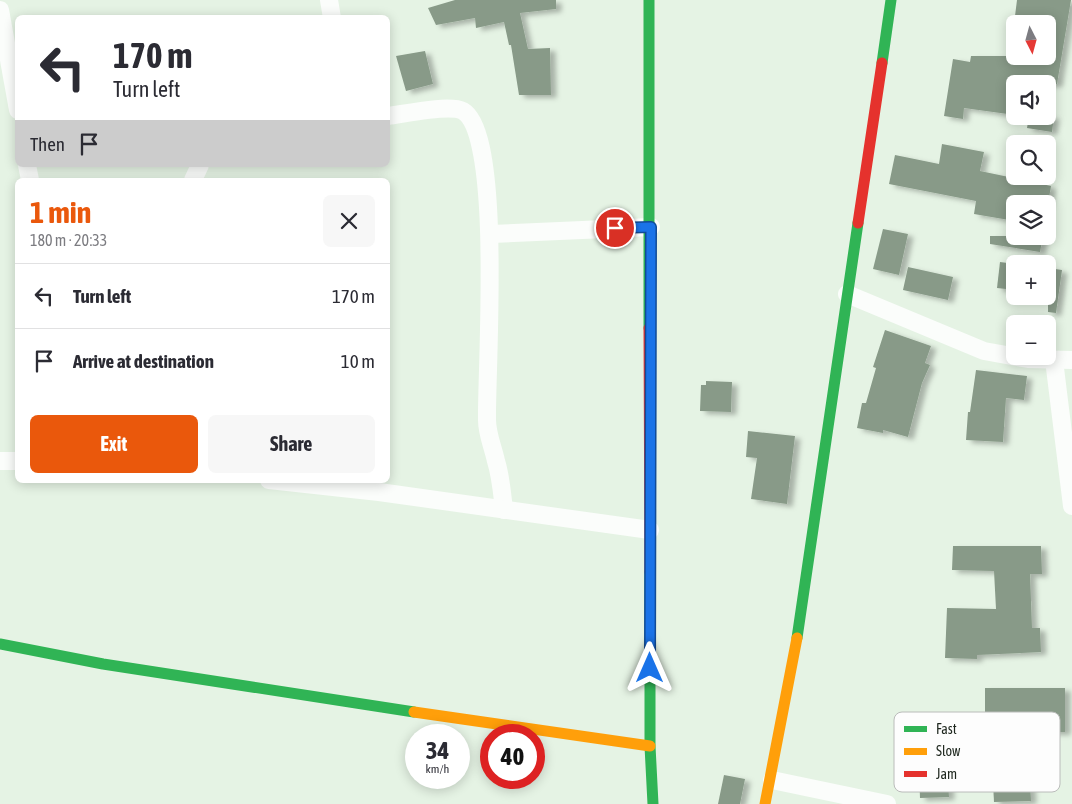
<!DOCTYPE html>
<meta charset="utf-8">
<style>
:root{--surface:#fff;--page:#f7f7f7;--text:#2b2b33;--muted:#7c7c81;--line:#e1e1e2;--accent:#ea580c}
body{margin:0;font-family:"Asap Condensed",sans-serif;background:var(--page);color:var(--text);height:100vh;display:flex;flex-direction:column;font-size:19px;white-space:nowrap}
*{box-sizing:border-box;margin:0}
p{font-size:16px;color:var(--muted)}
.icon{flex:none;width:28px;height:28px;fill:none;stroke:currentColor;stroke-width:2;stroke-linecap:round;stroke-linejoin:round}
.map{position:relative;flex:1;overflow:hidden}
.sheet{position:absolute;left:15px;top:178px;width:375px;height:305px;display:flex;flex-direction:column;background:var(--surface);border-radius:8px;box-shadow:0 2px 12px #0003}
.sheet>*{flex:none}
.top-card{position:absolute;left:15px;top:15px;width:375px;height:152px;border-radius:8px;box-shadow:0 2px 12px #0003;background:#fff;color:var(--text);overflow:hidden}
.needle{width:32px;rotate:174deg}
.buttons{position:absolute;left:1006px;top:15px;display:grid;gap:10px}
.buttons a{display:grid;place-items:center;width:50px;height:50px;border-radius:8px;background:var(--surface);box-shadow:0 2px 12px #0003;font-size:25px}
.speed{position:absolute;left:405px;top:724px;display:flex;gap:10px;font-size:25px;font-weight:700;text-align:center}
.speed>*{display:grid;place-content:center;width:65px;height:65px;border-radius:50%;background:var(--surface);box-shadow:0 2px 12px #0003;line-height:1}
.speed small{font-size:12px;font-weight:400}
.speed .limit{border:8px solid #d22;background:#fff;color:#111}
.pin{position:absolute;display:grid;place-items:center;width:42px;height:42px;color:#fff;margin:-21px;border:2px solid #fff;border-radius:50%;box-shadow:0 1px 5px #0007}
.me{position:absolute;width:55px;margin:-28px;rotate:0deg;stroke-linejoin:round;filter:drop-shadow(0 0 4px #0008)}
.turn{display:flex;align-items:center;gap:18px;height:105px;padding:0 15px;font-size:22px}
.turn .icon{width:65px;height:65px;stroke-width:2.5}
.turn b{display:block;font-size:35px;line-height:42px}
.then{display:flex;align-items:center;height:48px;padding:0 15px;background:#0003;gap:10px;font-size:19px}
.round{display:grid;place-items:center;flex:none;width:52px;height:52px;border-radius:8px;background:var(--page)}
.summary{display:flex;align-items:center;justify-content:space-between;height:85px;padding:0 15px}
h1{font-size:30px;font-weight:700;line-height:38px;color:var(--accent)}
.cta{display:flex;gap:10px;margin-top:auto;padding:10px 15px}
.cta a{flex:1;height:58px;border-radius:8px;background:var(--accent);color:#fff;font-size:20px;font-weight:700;line-height:58px;text-align:center}
.cta a+a{background:var(--page);color:var(--text)}
ul{padding:0;list-style:none}
li{display:flex;align-items:center;gap:15px;height:65px;padding:0 15px;border-top:1px solid var(--line)}
li div{flex:1}
li b{display:block;font-size:19px}
li em{font-style:normal}
.map>svg:first-child{display:block}
</style>
<div class="map">
<svg width="1072" height="804" viewBox="0 0 1072 804">
<defs>
<filter id="shadow"><feDropShadow dx="5.5" dy="3" stdDeviation="2.5" flood-color="#0004"/></filter>
</defs>
<rect width="100%" height="100%" fill="#e5f3e4"/>
<g fill="#889a88" filter="url(#shadow)">
<polygon points="455,0 556,0 556,9 520,13 528,49 550,48 551,95 519,95 511,45 509,45 504,22 476,28 475,18 436,25 428,8"/>
<polygon points="1017,0 1071,0 1057,84 1015,84 1015,115 964,108 963,119 944,116 953,59 970,62 971,56 1048,56 1048,24 1014,24"/>
<polygon points="425,51 433,84 406,91 396,56"/>
<polygon points="1029,116 1054,116 1052,132 1027,128"/>
<polygon points="942,144 984,152 980,171 1051,186 1048,204 1015,204 1015,221 974,214 976,201 889,184 895,155 939,164"/>
<polygon points="883,229 908,234 899,275 873,269"/>
<polygon points="990,236 1043,236 1040,252 990,244"/>
<polygon points="1000,262 1015,264 1015,290 997,288"/>
<polygon points="908,267 953,277 948,300 903,290"/>
<polygon points="1048,268 1062,270 1056,313 1048,312"/>
<polygon points="885,330 931,346 925,363 930,365 922,383 908,437 883,430 883,433 857,428 862,403 866,403 876,368 873,367"/>
<polygon points="976,370 1027,376 1024,400 1006,398 1003,442 966,440 968,412 970,412"/>
<polygon points="706,381 732,382 731,412 700,411 701,385 706,385"/>
<polygon points="748,431 795,436 787,504 751,499 757,458 746,457"/>
<polygon points="953,546 1041,546 1042,574 1030,574 1032,628 1040,628 1041,652 977,655 977,659 945,658 947,608 996,609 994,571 952,570"/>
<rect x="985" y="688" width="80" height="44"/>
<polygon points="946,742 949,797 920,798 918,743"/>
<polygon points="1029,762 1031,801 994,802 992,763"/>
<polygon points="724,775 745,779 740,804 718,804"/>
</g>
<g fill="none" stroke-linecap="round" stroke-linejoin="round">
<g stroke="#fbfdfb" stroke-width="18">
<polyline points="329,0 332,18"/>
<polyline points="0,10 18,110"/>
<path d="M388,116C404,114 449,104 463,111C503,134 486,371 487,420C487,434 493,447 496,461C501,477 502,493 504,510"/>
<polyline points="27,165 30,180"/>
<polyline points="193,180 200,165"/>
<polyline points="491,234 651,227"/>
<polyline points="847,294 984,351 1028,359 1072,360"/>
<polyline points="1054,360 1072,506"/>
<polyline points="0,461 18,461"/>
<polyline points="269,480 379,492 650,530"/>
<polyline points="772,780 887,804"/>
</g>
<g stroke="#30b455" stroke-width="11">
<polyline points="649,0 649,328"/>
<polyline points="882,63 891,0"/>
<polyline points="650,572 650,746 653,804"/>
<polyline points="797,638 858,223"/>
<polyline points="0,644 103,664 414,712"/>
</g>
<g stroke="#ff9f0a" stroke-width="11">
<polyline points="414,712 650,746"/>
<polyline points="765,804 797,638"/>
</g>
<g stroke="#e5322d" stroke-width="11">
<polyline points="858,223 882,63"/>
<polyline points="649,328 650,572"/>
</g>
</g>
<g fill="none" stroke-linecap="round" stroke-linejoin="round">
<defs>
<polyline id="route" points="615,228 651,227 650,668"/>
</defs>
<use href="#route" stroke="#114b97" stroke-width="12"/>
<use href="#route" stroke="#1a73e8" stroke-width="9"/>
</g>
<rect x="894" y="712" width="166" height="80" rx="8" fill="#fdfdfd" stroke="#babcba" stroke-width="1"/>
<rect x="904" y="726" width="23" height="6" fill="#30b455"/>
<rect x="904" y="748" width="23" height="7" fill="#ff9f0a"/>
<rect x="904" y="771" width="23" height="6" fill="#e5322d"/>
<g font-size="14" fill="#1d261d">
<text x="936" y="734">Fast</text>
<text x="936" y="756">Slow</text>
<text x="936" y="779">Jam</text>
</g>
</svg>
<div class="buttons">
<a><svg class="needle" viewBox="-14 -14 28 28"><path d="M0-13l5 13h-10z" fill="#e53935"/><path d="M0 13l5-13h-10z" fill="#7c7c81"/></svg></a>
<a><svg class="icon" aria-label="sound" viewBox="0 0 24 24"><path d="M4 9h4l5-4v14l-5-4H4zM17 9q2 3 0 6"/></svg></a>
<a><svg class="icon" aria-label="search" viewBox="0 0 24 24"><circle cx="10" cy="10" r="6"/><path d="M15 15l6 6"/></svg></a>
<a><svg class="icon" aria-label="layers" viewBox="0 0 24 24"><path d="M12 4l9 5-9 5-9-5zM3 14l9 5 9-5"/></svg></a>
<a>+</a>
<a>−</a>
</div>
<div class="speed"><div>34<small>km/h</small></div><div class="limit">40</div></div>
<div class="pin" style="left:615px;top:228px;background:#d93025"><svg class="icon" aria-label="arrive" viewBox="0 0 24 24"><path d="M6 21V4h12l-3 4 3 4H6"/></svg></div>
<svg class="me" style="left:650px;top:668px" viewBox="-20 -20 40 40"><path d="M0-17L14 15 0 8-14 15z" fill="#1a73e8" stroke="#fff" stroke-width="4"/></svg>
<div class="top-card">
<div class="turn"><svg class="icon" aria-label="left" viewBox="0 0 24 24"><path d="M17 20v-9H6M10 6l-5 5 5 5"/></svg><div><b>170 m</b>Turn left</div></div>
<div class="then">Then<svg class="icon" aria-label="arrive" viewBox="0 0 24 24"><path d="M6 21V4h12l-3 4 3 4H6"/></svg></div>
</div>
<section class="sheet">
<div class="summary"><div><h1>1 min</h1><p>180 m · 20:33</p></div><a class="round"><svg class="icon" aria-label="close" viewBox="0 0 24 24"><path d="M6 6l12 12M18 6L6 18"/></svg></a></div>
<ul>
<li><svg class="icon" aria-label="left" viewBox="0 0 24 24"><path d="M17 20v-9H6M10 6l-5 5 5 5"/></svg><div><b>Turn left</b></div><em>170 m</em></li>
<li><svg class="icon" aria-label="arrive" viewBox="0 0 24 24"><path d="M6 21V4h12l-3 4 3 4H6"/></svg><div><b>Arrive at destination</b></div><em>10 m</em></li>
</ul>
<div class="cta"><a>Exit</a><a>Share</a></div>
</section>
</div>
